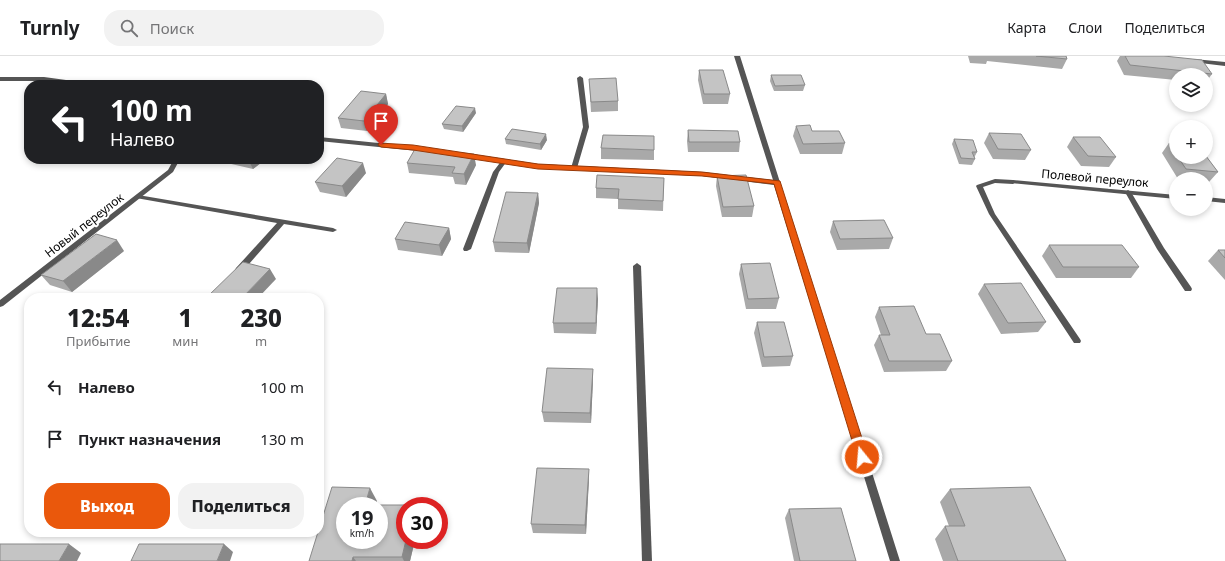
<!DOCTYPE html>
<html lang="ru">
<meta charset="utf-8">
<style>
:root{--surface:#fff;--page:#f2f2f2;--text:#202124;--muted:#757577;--line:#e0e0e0;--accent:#ea580c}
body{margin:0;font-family:"Noto Sans",sans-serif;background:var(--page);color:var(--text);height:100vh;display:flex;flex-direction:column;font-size:15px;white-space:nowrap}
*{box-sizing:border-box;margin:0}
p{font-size:13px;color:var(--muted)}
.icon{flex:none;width:22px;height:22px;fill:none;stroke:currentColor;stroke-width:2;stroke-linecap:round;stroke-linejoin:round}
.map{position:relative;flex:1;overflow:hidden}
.sheet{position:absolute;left:24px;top:237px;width:300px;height:244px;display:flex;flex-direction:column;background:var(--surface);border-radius:16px;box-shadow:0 2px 6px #0003}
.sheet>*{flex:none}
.top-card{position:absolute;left:24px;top:24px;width:300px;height:84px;border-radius:16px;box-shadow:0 2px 6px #0003;background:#202124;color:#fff;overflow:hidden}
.tools{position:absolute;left:1169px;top:12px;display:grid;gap:8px}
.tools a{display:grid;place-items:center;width:44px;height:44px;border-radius:50%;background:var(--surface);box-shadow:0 2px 6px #0003;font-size:20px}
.speed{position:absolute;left:336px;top:441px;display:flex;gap:8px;font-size:20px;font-weight:700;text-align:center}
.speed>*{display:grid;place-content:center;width:52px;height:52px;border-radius:50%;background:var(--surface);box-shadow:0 2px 6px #0003;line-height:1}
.speed small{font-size:10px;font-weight:400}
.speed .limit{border:6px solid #d22;background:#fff;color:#111}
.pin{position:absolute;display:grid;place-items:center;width:34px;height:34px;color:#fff;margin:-41px -17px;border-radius:50% 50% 50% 0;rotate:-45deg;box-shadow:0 0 4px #0007}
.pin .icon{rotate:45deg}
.me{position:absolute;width:44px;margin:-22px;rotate:343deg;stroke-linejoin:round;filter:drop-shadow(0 0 3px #0008)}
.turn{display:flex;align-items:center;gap:14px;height:84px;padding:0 20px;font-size:18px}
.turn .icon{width:52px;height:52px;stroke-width:2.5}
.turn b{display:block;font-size:28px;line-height:34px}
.eta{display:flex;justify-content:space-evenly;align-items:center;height:68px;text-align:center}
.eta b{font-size:24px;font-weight:800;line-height:28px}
.action{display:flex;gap:8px;margin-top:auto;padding:8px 20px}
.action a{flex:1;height:46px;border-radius:16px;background:var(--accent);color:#fff;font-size:16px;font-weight:800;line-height:46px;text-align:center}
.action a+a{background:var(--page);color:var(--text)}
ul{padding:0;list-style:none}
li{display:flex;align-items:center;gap:12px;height:52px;padding:0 20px}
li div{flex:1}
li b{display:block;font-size:15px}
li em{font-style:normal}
header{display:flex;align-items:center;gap:24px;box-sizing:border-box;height:56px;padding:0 20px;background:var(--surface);border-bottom:1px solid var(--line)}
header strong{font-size:19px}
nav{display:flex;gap:22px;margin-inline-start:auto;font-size:14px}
.search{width:280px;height:36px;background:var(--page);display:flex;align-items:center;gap:10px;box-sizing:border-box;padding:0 14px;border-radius:16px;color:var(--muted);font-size:15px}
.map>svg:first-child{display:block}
</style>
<header>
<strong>Turnly</strong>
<div class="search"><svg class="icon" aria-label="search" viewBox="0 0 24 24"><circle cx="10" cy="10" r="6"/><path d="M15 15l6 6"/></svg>Поиск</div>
<nav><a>Карта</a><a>Слои</a><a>Поделиться</a></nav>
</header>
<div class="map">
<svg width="1225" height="505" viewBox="0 0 1225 505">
<rect width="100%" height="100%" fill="#fff"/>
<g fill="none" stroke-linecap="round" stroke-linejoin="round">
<g fill="#555" fill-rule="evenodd">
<polygon points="580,20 583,22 589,71 577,112 574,114 571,112 583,71 577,22"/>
<polygon points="504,103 507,105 499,116 471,193 467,195 464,195 463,193 493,116 502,104"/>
<polygon points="995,123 1013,124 1016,126 1013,128 995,127 983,131 995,158 1080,283 1081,285 1080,287 1074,287 989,158 976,130 977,129"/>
<polygon points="1128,134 1131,136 1164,192 1191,231 1192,233 1191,235 1185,235 1157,193 1125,136"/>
<polygon points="138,139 333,172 337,174 333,176 284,168 242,216 236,216 235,214 236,212 277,167 136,142 136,140"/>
</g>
<g fill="#555" fill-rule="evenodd">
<polygon points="734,0 740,0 900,505 890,505 774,129 702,120 538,112 465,101 462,99 465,97 538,108 702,116 773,124"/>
<polygon points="1194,3 1225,6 1225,10 1192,6 1192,4"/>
<polygon points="0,21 44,21 88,27 91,29 76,29 44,25 0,25"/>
<polygon points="319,81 438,93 441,95 438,97 319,85"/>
<polygon points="174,103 180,103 173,116 3,250 0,251 0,244 168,114"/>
<polygon points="1013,124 1176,139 1176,143 1011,127 1010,126"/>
<polygon points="1206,141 1225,143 1225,147 1206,145"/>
<polygon points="637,207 641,210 652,505 642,505 633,210"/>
</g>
</g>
<g fill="#a9a9a9">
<polygon points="968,0 1066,0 1067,3 1062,13 987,5 986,8 970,7"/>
<polygon points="1120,0 1164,0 1212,18 1206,26 1206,19 1176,19 1176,24 1124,19 1117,5"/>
<polygon points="699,14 730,38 728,48 703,48 698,24"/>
<polygon points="771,19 805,29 803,35 774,35 770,25"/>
<polygon points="589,23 618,45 618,55 591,56"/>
<polygon points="386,38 388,48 367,75 341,72 338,62"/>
<polygon points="476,57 463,76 444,73 442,68"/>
<polygon points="796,70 845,87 842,98 800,98 793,80"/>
<polygon points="688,74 740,86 739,96 688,96 687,85"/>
<polygon points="989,77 1031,94 1025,104 993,103 984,87"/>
<polygon points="1073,81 1116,101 1109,111 1081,110 1067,91"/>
<polygon points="505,83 547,84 541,94 506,88"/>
<polygon points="954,83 977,96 974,102 975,103 972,109 959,108 952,88"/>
<polygon points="1169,87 1176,88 1176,101 1206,101 1218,116 1209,126 1206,126 1206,123 1178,123 1162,97"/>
<polygon points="601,92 654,94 654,104 601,103"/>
<polygon points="213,103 266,103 253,113 214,104"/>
<polygon points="407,107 476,109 466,129 455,128 453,121 409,117"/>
<polygon points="366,117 346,141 320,136 315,126"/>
<polygon points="717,120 754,150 752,161 722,161 716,130"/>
<polygon points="664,122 663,155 618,153 618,143 596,142 596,132"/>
<polygon points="538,137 539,147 529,197 495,196 493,186"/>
<polygon points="833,165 893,182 889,193 837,194 830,176"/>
<polygon points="449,172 451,183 442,200 398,194 395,183"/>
<polygon points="1049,189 1139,211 1131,222 1056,222 1042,200"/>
<polygon points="1218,194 1225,194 1225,224 1208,205"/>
<polygon points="124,195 72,236 50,229 41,219"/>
<polygon points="741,208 779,242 776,253 746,253 739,218"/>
<polygon points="984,228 1046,266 1038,276 1001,278 978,238"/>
<polygon points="598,243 596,278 554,277 553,267"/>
<polygon points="879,251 926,278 952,305 946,315 884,316 874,289 879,279 881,279 875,261"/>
<polygon points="757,266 793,300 790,310 762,311 754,277"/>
<polygon points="593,313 593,323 591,367 544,366 542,356"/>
<polygon points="589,422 586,478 533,477 531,468"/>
<polygon points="950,433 1066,505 943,505 935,483 945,470 949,470 940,446"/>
<polygon points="377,445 376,449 405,484 415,484 410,505 309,505"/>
<polygon points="789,453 856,505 794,505 785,462"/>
</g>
<g fill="#898989">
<polygon points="386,38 388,48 367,75 364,65"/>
<polygon points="475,52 476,57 463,76 462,70"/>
<polygon points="546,78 547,84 541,94 540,88"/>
<polygon points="474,98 476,109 466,129 464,118"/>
<polygon points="248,103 266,103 253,113"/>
<polygon points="363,107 366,117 346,141 342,130"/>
<polygon points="538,137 539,147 529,197 527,187"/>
<polygon points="449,172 451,183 442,200 439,189"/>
<polygon points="117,184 124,195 72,236 63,225"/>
<polygon points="270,213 276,223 258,242 242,242"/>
<polygon points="597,232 598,243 596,278 596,267"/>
<polygon points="593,313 593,323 591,367 590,357"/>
<polygon points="589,413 589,422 586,478 585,469"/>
<polygon points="370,432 377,445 375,450 365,449"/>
<polygon points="406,484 415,484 410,505 404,505 402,501"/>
<polygon points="69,488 81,497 77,505 59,505"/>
<polygon points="224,488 233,496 230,505 217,505"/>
<polygon points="353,501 356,505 352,505"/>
</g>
<g fill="#c4c4c4" stroke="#898989" fill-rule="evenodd">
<polygon points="1036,0 1066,0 1067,3"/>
<polygon points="1125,0 1164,0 1202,4 1212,18 1130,9"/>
<polygon points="699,14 723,14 730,38 704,38"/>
<polygon points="771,19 801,19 805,29 775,30"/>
<polygon points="616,22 618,45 591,46 589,23"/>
<polygon points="361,35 386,38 364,65 338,62"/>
<polygon points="456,50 475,52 462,70 442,68"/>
<polygon points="810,69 812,75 839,75 845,87 803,88 796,70"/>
<polygon points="512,73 546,78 540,88 505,83"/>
<polygon points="688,74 738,75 740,86 689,86"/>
<polygon points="989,77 1021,78 1031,94 998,93"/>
<polygon points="603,79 654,80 654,94 601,92"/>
<polygon points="1073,81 1100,81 1116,101 1088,100"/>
<polygon points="954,83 973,84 977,96 972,96 975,103 961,102"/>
<polygon points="1169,87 1176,88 1176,98"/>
<polygon points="415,93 474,98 464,118 452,117 455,111 407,107"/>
<polygon points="1206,100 1218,116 1186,113 1178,101 1206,101"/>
<polygon points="337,102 363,107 342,130 315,126"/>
<polygon points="597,119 664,122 663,145 618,143 619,133 596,132"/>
<polygon points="746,119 754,150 723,151 717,120"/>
<polygon points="506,136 538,137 527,187 493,186"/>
<polygon points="884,164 893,182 840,183 833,165"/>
<polygon points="405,166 449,172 439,189 395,183"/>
<polygon points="96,178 117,184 63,225 41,219"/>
<polygon points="1049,189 1122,189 1139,211 1063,211"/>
<polygon points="1218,194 1225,194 1225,202"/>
<polygon points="243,206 270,213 242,242 206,242"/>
<polygon points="770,207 779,242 748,243 741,208"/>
<polygon points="1021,227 1046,266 1008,267 984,228"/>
<polygon points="557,232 597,232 596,267 553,267"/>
<polygon points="914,250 926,278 940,278 952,305 889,305 879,279 890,279 879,251"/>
<polygon points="757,266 784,266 793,300 764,301"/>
<polygon points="547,312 593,313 590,357 542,356"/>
<polygon points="537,412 589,413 585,469 531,468"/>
<path d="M332,431L370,432L365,449H413V450H405V484H406L402,501H353L352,505H309L318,476H319V473ZM345,450H379V484H345Z"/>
<polygon points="1030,431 1066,505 958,505 945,470 965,470 950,433"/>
<polygon points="841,452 856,505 800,505 789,453"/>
<polygon points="0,488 69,488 59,505 0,505"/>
<polygon points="139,488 224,488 217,505 131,505"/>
</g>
<polygon fill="#ea580c" stroke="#983908" points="379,87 413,89 538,108 702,116 780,125 868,401 866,404 862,406 858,404 857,401 774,128 702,120 538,113 413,94 381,91 378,89"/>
<g text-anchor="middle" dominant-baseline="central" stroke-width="4" stroke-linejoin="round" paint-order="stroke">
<g font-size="12" fill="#000" stroke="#fff">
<text transform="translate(1095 122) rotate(5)">Полевой переулок</text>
<text transform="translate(84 169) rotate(-38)">Новый переулок</text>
</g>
</g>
</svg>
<div class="tools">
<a><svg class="icon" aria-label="layers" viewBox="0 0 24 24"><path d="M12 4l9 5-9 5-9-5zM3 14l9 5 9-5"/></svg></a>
<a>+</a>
<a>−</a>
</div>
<div class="speed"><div>19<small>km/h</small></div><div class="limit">30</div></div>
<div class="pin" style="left:381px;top:89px;background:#d93025"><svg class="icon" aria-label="arrive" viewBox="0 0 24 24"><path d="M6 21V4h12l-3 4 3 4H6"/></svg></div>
<svg class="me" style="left:862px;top:401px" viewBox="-20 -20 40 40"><circle r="17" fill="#ea580c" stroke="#fff" stroke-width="3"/><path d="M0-11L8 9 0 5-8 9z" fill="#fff"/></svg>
<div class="top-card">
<div class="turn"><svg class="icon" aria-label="left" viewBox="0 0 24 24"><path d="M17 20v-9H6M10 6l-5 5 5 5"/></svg><div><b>100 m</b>Налево</div></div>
</div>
<section class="sheet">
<div class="eta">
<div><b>12:54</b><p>Прибытие</p></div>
<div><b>1</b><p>мин</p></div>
<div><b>230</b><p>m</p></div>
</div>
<ul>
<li><svg class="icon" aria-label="left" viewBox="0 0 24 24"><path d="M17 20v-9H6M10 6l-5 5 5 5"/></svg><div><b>Налево</b></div><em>100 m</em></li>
<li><svg class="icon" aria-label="arrive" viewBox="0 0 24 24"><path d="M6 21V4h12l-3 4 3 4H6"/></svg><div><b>Пункт назначения</b></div><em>130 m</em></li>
</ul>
<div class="action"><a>Выход</a><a>Поделиться</a></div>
</section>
</div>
